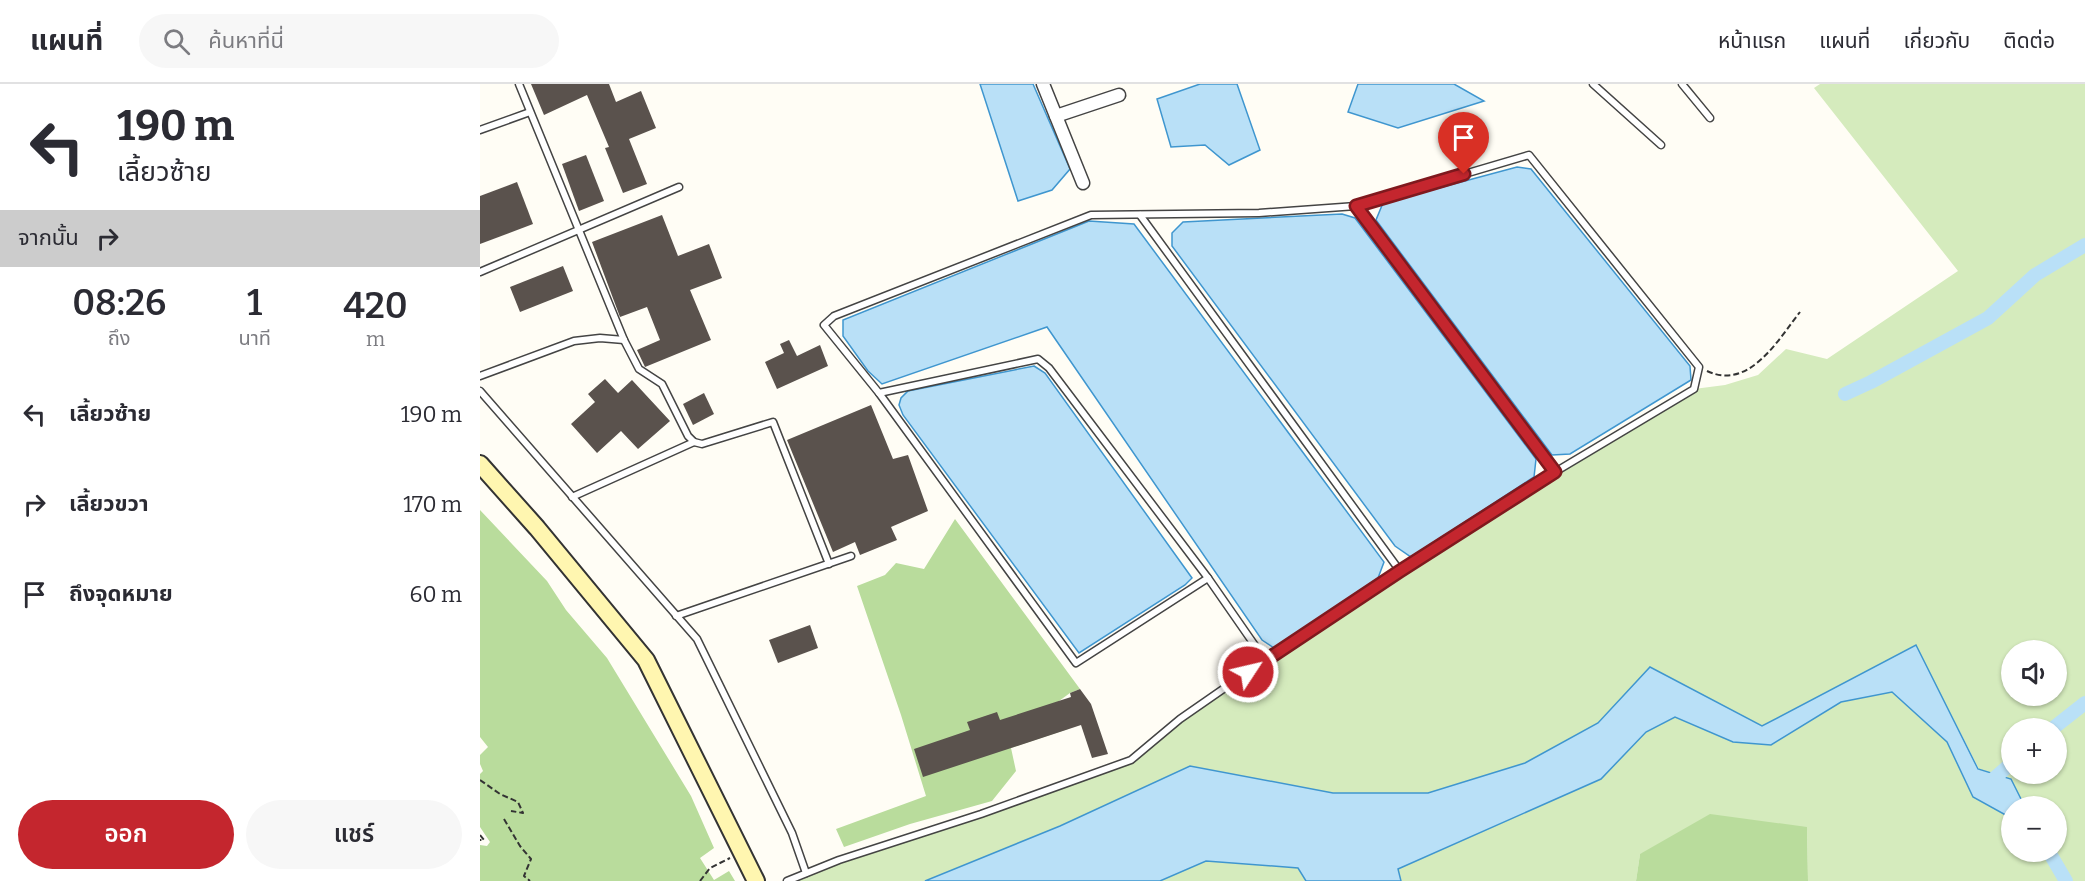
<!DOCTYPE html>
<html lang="th">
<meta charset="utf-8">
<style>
:root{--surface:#fff;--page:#f7f7f7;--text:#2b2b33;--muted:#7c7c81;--line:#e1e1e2;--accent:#c4262e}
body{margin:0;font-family:Bitter,"Noto Sans Thai",serif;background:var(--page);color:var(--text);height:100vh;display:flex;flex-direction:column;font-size:22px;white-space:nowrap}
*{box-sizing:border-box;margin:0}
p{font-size:20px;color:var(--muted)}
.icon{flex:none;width:33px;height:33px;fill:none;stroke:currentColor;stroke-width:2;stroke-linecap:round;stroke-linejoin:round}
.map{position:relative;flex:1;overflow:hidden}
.side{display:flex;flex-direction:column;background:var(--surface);width:480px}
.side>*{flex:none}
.banner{background:#fff;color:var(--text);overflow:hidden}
.controls{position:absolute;left:1521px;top:556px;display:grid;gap:12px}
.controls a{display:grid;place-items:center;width:66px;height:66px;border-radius:50%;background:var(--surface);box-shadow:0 2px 4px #0004;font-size:30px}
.pin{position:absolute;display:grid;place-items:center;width:51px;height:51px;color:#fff;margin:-62px -26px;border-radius:50% 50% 50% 0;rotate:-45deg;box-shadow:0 0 6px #0007}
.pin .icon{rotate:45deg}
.me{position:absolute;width:66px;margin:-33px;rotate:55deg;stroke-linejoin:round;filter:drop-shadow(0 0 4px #0008)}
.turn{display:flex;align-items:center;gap:21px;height:126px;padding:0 18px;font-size:27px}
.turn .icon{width:78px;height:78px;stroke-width:2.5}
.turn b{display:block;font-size:42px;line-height:51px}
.then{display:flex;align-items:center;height:57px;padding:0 18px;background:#0003;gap:12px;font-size:22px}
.eta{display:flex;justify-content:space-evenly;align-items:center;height:102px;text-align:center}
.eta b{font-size:36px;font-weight:600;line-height:42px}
.action{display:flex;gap:12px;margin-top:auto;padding:12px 18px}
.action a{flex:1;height:69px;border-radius:36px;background:var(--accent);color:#fff;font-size:24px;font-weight:600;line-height:69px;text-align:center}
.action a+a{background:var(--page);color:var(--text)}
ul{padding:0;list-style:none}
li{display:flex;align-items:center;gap:18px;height:90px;padding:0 18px}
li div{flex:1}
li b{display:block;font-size:22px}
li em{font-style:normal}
header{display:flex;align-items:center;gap:36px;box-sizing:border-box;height:84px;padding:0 30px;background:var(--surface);border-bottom:2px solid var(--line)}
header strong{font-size:28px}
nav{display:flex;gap:33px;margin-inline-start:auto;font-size:21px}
.search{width:420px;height:54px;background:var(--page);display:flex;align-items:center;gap:15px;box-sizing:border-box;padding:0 21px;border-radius:33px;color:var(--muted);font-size:22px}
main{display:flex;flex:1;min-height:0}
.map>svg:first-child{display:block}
</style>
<header>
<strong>แผนที่</strong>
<div class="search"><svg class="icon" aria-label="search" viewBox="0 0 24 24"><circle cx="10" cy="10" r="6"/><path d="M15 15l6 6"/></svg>ค้นหาที่นี่</div>
<nav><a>หน้าแรก</a><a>แผนที่</a><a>เกี่ยวกับ</a><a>ติดต่อ</a></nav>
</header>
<main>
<section class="side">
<div class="banner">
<div class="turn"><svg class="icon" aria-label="left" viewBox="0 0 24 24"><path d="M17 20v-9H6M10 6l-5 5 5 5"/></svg><div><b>190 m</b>เลี้ยวซ้าย</div></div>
<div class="then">จากนั้น<svg class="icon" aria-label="right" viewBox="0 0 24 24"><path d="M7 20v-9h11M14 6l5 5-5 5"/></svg></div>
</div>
<div class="eta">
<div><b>08:26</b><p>ถึง</p></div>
<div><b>1</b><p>นาที</p></div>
<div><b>420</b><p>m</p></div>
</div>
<ul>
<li><svg class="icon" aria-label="left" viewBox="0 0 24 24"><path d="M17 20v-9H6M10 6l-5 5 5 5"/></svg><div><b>เลี้ยวซ้าย</b></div><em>190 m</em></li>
<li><svg class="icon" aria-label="right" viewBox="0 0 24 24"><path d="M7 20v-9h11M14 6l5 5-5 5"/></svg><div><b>เลี้ยวขวา</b></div><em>170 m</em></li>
<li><svg class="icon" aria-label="arrive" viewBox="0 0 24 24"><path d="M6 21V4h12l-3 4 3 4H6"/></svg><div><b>ถึงจุดหมาย</b></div><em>60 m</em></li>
</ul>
<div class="action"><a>ออก</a><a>แชร์</a></div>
</section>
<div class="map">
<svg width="1605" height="797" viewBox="0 0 1605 797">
<rect width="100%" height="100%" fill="#fffdf5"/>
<g fill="#d5ebbd" fill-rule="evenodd">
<path d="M1340,0H1605V797H1328L1327,743L1160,770L1156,797H921L917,785L1121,695L1166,648L1195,633L1253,658L1291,661L1361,618L1412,607L1467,658L1493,713L1531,734L1532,768H1576V723H1545L1531,695L1499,685L1436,562L1282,643L1170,583L1118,639L1045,679L948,709H853L710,682L580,742L445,797H307L651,676L700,635L920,487L1214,305L1245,301L1278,291L1306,265L1347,275L1478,187L1334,4ZM1532,567H1576V612H1532ZM1532,645H1576V690H1532Z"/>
<polygon points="726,777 818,784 826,797 680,797"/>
</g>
<g fill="#b9dc9c">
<polygon points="0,426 67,497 86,526 127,574 211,712 234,764 220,774 234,796 249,787 255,797 0,797 0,761 7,762 10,758 0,743 0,690 3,687 0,680 0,671 8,663 0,653"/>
<polygon points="475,435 600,605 590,609 579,617 588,645 531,664 536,687 512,717 430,740 364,763 356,745 446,712 421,631 377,502 405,491 416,479 444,485"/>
<polygon points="1230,730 1327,743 1328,797 1156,797 1160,770"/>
</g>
<g fill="#b9e0f7" stroke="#3f96cf" stroke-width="1.5">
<polygon points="500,0 553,0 590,85 572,106 538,117"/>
<polygon points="720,0 757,0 780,66 749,81 725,61 691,63 677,15"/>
<polygon points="878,0 974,0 1004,17 918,44 868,28"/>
<polygon points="1037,83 1051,85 1210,282 1211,296 1090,370 1072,371 896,136 903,119"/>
<polygon points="862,130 875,134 1056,375 1054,393 931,473 915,462 692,162 692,149 703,138"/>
<polygon points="609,137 654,140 904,478 898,494 794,564 782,556 567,243 402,300 388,287 363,252 363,236"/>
<polygon points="554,282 565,289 712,494 705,501 599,569 423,331 419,321 421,314 428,307"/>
<polygon points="1436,561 1498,685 1531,695 1545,723 1532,723 1531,734 1493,713 1467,658 1412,608 1361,618 1291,661 1253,658 1195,633 1166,648 1121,695 918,785 921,797 826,797 818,784 726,777 680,797 445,797 580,742 710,682 853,709 948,709 1045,679 1118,639 1170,583 1282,642"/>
</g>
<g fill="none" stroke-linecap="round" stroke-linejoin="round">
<g stroke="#b9e0f7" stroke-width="14">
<polyline points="1365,310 1391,298 1508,234 1555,191 1605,161"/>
<polyline points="1572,645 1605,619"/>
<polyline points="1504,703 1532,679"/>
<polyline points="1569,768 1586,797"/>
</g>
</g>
<g fill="#5a524d">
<polygon points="51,0 129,0 136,18 161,7 176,44 149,55 167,100 143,109 125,64 129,63 107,11 64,31"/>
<polygon points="106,71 124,117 99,127 82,80"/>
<polygon points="37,98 53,140 0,160 0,112"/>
<polygon points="182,131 198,172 229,160 242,194 210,206 231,256 165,283 157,266 180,256 167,223 140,233 112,158"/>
<polygon points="83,182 93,207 40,228 30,203"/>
<polygon points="309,256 317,272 340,261 348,282 297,305 285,278 304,269 300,260"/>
<polygon points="125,295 138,309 152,296 190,337 158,365 141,347 117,369 91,340 115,318 108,310"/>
<polygon points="224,309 234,330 213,341 203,320"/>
<polygon points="391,321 413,375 428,371 448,427 411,443 417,456 380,471 375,458 353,468 307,356"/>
<polygon points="330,541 338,564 298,579 289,556"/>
<polygon points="600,605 611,620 628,670 612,674 601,641 443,693 434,665 490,646 487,638 517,628 520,636 591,613 590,609"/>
</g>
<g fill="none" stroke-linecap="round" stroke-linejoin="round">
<defs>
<g id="lane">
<polyline points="39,0 144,256 159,285 182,300 208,352 214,358 222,360 293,338 349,480"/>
<polyline points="1113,0 1181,61"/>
<polyline points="1202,0 1230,34"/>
<polyline points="0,46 50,28"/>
<polyline points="876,122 1075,388"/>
<polyline points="660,131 920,487"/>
<polyline points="0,188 199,103"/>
<polyline points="0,292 94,257 120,254 144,256"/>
<polyline points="0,307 217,555 312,749 326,789"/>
<polyline points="399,309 558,275 569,284 728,494"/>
<polyline points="92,413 214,358"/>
<polyline points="196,532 371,472"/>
<polyline points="307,797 359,776 501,730 651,676 700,635 785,576 1075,388 1214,305 1219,283 1049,71 876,122 779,129 611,131 354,232 344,241 399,309 596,579 728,494 785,576"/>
</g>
<g id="street">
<polyline points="563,0 603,99"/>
<polyline points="576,32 639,11"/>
</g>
<polyline id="secondary" points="0,380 57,444 166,576 276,797"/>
</defs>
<use href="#lane" stroke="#444" stroke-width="9"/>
<use href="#street" stroke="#444" stroke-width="15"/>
<use href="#secondary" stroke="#333" stroke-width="20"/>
<g stroke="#333" stroke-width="2" stroke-dasharray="6 3" stroke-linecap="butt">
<path d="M1227,287C1269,307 1298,256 1320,228"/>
<polyline points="0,696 20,710 38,718 43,729 31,727"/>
<polyline points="24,735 40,762 51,775 44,792 50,797"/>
<polyline points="0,751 4,756 0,756"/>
<polyline points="220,797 230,784 250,774"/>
</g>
<use href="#lane" stroke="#fff" stroke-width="6"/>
<use href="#street" stroke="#fff" stroke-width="12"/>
<use href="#secondary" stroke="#fff6b0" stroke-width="16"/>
</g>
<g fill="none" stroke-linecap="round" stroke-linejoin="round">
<defs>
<polyline id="route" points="768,588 920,487 1075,388 876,122 984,90"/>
</defs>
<use href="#route" stroke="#7f191e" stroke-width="15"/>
<use href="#route" stroke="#c4262e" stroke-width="10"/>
</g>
</svg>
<div class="controls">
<a><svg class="icon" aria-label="sound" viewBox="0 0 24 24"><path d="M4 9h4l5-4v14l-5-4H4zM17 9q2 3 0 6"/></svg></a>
<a>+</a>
<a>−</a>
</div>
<div class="pin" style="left:984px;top:90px;background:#d93025"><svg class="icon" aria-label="arrive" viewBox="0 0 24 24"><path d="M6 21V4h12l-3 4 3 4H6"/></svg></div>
<svg class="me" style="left:768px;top:588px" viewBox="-20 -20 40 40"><circle r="17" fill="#c4262e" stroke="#fff" stroke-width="3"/><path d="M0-11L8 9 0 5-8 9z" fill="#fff"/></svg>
</div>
</main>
